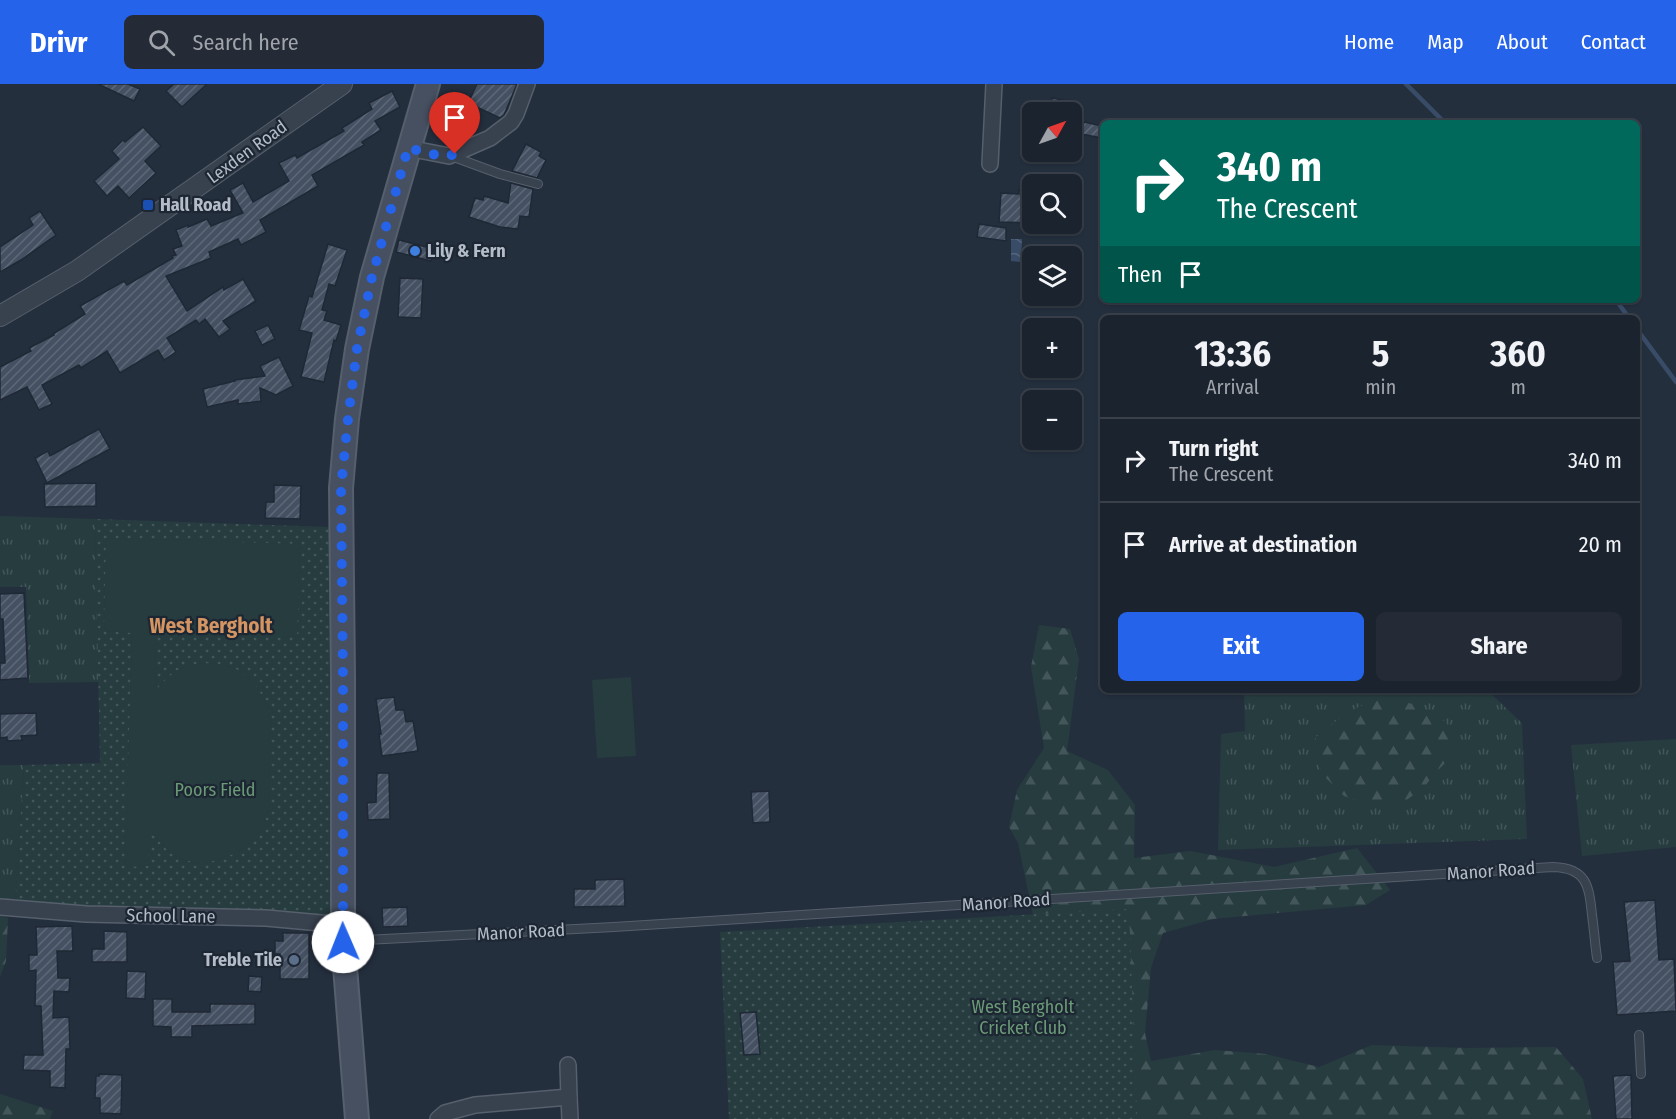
<!DOCTYPE html>
<meta charset="utf-8">
<style>
:root{--surface:#1b232e;--page:#242b36;--text:#f1f3f6;--muted:#a0a4aa;--line:#39404a;--accent:#2563eb}
body{margin:0;font-family:"Fira Sans Condensed",sans-serif;background:var(--page);color:var(--text);height:100vh;display:flex;flex-direction:column;font-size:22px;white-space:nowrap}
*{box-sizing:border-box;margin:0}
p{font-size:20px;color:var(--muted)}
.icon{flex:none;width:33px;height:33px;fill:none;stroke:currentColor;stroke-width:2;stroke-linecap:round;stroke-linejoin:round}
.map{position:relative;flex:1;overflow:hidden}
.side{position:absolute;left:1100px;top:231px;width:540px;height:378px;display:flex;flex-direction:column;background:var(--surface);border-radius:9px;box-shadow:0 2px 4px #0004,0 0 0 2px var(--line)}
.side>*{flex:none}
.guide{position:absolute;left:1100px;top:36px;width:540px;height:183px;border-radius:9px;box-shadow:0 2px 4px #0004,0 0 0 2px var(--line);background:#00695c;color:#fff;overflow:hidden}
.needle{width:39px;rotate:50deg}
.fabs{position:absolute;left:1022px;top:18px;display:grid;gap:12px}
.fabs a{display:grid;place-items:center;width:60px;height:60px;border-radius:9px;background:var(--surface);box-shadow:0 2px 4px #0004,0 0 0 2px var(--line);font-size:30px}
.pin{position:absolute;display:grid;place-items:center;width:51px;height:51px;color:#fff;margin:-62px -26px;border-radius:50% 50% 50% 0;rotate:-45deg;box-shadow:0 0 6px #0007}
.pin .icon{rotate:45deg}
.me{position:absolute;width:66px;margin:-33px;rotate:359deg;stroke-linejoin:round;filter:drop-shadow(0 0 4px #0008)}
.turn{display:flex;align-items:center;gap:21px;height:126px;padding:0 18px;font-size:27px}
.turn .icon{width:78px;height:78px;stroke-width:2.5}
.turn b{display:block;font-size:42px;line-height:51px}
.then{display:flex;align-items:center;height:57px;padding:0 18px;background:#0003;gap:12px;font-size:22px}
.eta{display:flex;justify-content:space-evenly;align-items:center;height:102px;text-align:center}
.eta b{font-size:36px;font-weight:700;line-height:42px}
.cta{display:flex;gap:12px;margin-top:auto;padding:12px 18px}
.cta a{flex:1;height:69px;border-radius:9px;background:var(--accent);color:#fff;font-size:24px;font-weight:700;line-height:69px;text-align:center}
.cta a+a{background:var(--page);color:var(--text)}
ul{padding:0;list-style:none}
li{display:flex;align-items:center;gap:18px;height:84px;padding:0 18px;border-top:2px solid var(--line)}
li div{flex:1}
li b{display:block;font-size:22px}
li em{font-style:normal}
header{display:flex;align-items:center;gap:36px;box-sizing:border-box;height:84px;padding:0 30px;background:var(--accent);color:#fff}
header strong{font-size:28px}
nav{display:flex;gap:33px;margin-inline-start:auto;font-size:21px}
.search{width:420px;height:54px;background:var(--page);display:flex;align-items:center;gap:15px;box-sizing:border-box;padding:0 21px;border-radius:9px;color:var(--muted);font-size:22px}
.map>svg:first-child{display:block}
</style>
<header>
<strong>Drivr</strong>
<div class="search"><svg class="icon" aria-label="search" viewBox="0 0 24 24"><circle cx="10" cy="10" r="6"/><path d="M15 15l6 6"/></svg>Search here</div>
<nav><a>Home</a><a>Map</a><a>About</a><a>Contact</a></nav>
</header>
<div class="map">
<svg width="1676" height="1035" viewBox="0 0 1676 1035">
<defs>
<pattern id="grass-tufts" width="24" height="20" patternUnits="userSpaceOnUse" patternTransform="scale(1.5)"><rect width="24" height="20" fill="#263c3f"/><path d="M3 7l-1-3M5 7V3M7 7l1-3M15 17l-1-3M17 17v-4M19 17l1-3" fill="none" stroke="#435659"/></pattern>
<pattern id="forest-firs" width="22" height="20" patternUnits="userSpaceOnUse" patternTransform="scale(1.5)"><rect width="22" height="20" fill="#263c3f"/><path d="M5 1l3.5 6h-7zM16 11l3.5 6h-7z" fill="#435659"/></pattern>
<pattern id="park-dots" width="8" height="8" patternUnits="userSpaceOnUse" patternTransform="scale(1.5)"><rect width="8" height="8" fill="#263c3f"/><path d="M2 2h.1M6 6h.1" fill="none" stroke="#435659" stroke-width="1.8" stroke-linecap="round"/></pattern>
<pattern id="water-waves" width="16" height="10" patternUnits="userSpaceOnUse" patternTransform="scale(1.5)"><rect width="16" height="10" fill="#394c67"/><path d="M0 5q4-4 8 0t8 0" fill="none" stroke="#53647b"/></pattern>
<pattern id="building-hatch" width="6" height="6" patternUnits="userSpaceOnUse" patternTransform="scale(1.5)"><rect width="6" height="6" fill="#455162"/><path d="M-1 1l2-2M0 6l6-6M5 7l2-2" fill="none" stroke="#5d6877"/></pattern>
</defs>
<rect width="100%" height="100%" fill="#242f3e"/>
<g fill="url(#grass-tufts)">
<polygon points="0,432 95,435 99,598 29,599 26,503 0,503"/>
<polygon points="1244,606 1487,606 1522,639 1527,755 1218,766 1221,650 1245,647"/>
<polygon points="1676,655 1676,763 1582,772 1571,661"/>
<polygon points="0,681 24,681 15,820 0,820"/>
</g>
<g fill="url(#forest-firs)">
<polygon points="1039,541 1070,545 1079,575 1067,667 1108,686 1135,721 1134,774 1190,767 1274,783 1357,764 1390,806 1366,821 1213,835 1163,849 1151,884 1145,949 1151,977 1215,966 1266,970 1319,983 1372,961 1467,964 1556,963 1583,995 1592,1035 1062,1035 1033,831 1018,759 1009,743 1017,706 1044,664 1031,583"/>
<path d="M1390,616L1414,620L1446,638L1454,654V667L1449,675L1439,685L1424,703L1404,718L1388,722L1367,720L1344,712L1326,694L1313,672L1315,654C1330,641 1351,624 1371,618C1377,616 1384,617 1390,616Z"/>
<polygon points="0,832 8,834 6,877 0,893"/>
<polygon points="0,1010 53,1027 50,1035 0,1035"/>
</g>
<g fill="url(#park-dots)">
<polygon points="95,435 331,443 334,834 15,820 24,681 100,679"/>
<polygon points="1129,825 1137,1035 729,1035 720,848"/>
</g>
<g fill="#263c3f">
<path d="M106,454L300,460L297,553L156,549L155,607C162,600 169,591 178,586C194,578 216,577 232,583C251,591 267,614 270,633C272,643 270,655 270,665C270,685 270,705 269,725C266,737 260,748 251,757C233,776 197,786 174,771C163,764 157,754 149,744L148,782L125,783L132,549L104,547Z"/>
<polygon points="631,593 636,672 597,674 592,596"/>
</g>
<polygon fill="url(#water-waves)" points="1011,155 1022,155 1021,178 1011,177"/>
<g fill="none" stroke-linecap="round" stroke-linejoin="round">
<g stroke="#394c67" stroke-width="4.5">
<polyline points="1406,0 1445,39"/>
<polyline points="1616,216 1629,234"/>
<polyline points="1636,244 1676,298"/>
</g>
</g>
<g fill="url(#building-hatch)" stroke="#1f2835" stroke-width="1.5">
<polygon points="98,0 128,0 140,5 134,17"/>
<polygon points="174,0 207,0 182,23 166,7"/>
<polygon points="477,0 517,0 504,31 500,34 468,19"/>
<polygon points="392,7 400,23 375,37 381,46 362,58 364,61 312,91 318,102 260,136 266,148 241,161 238,155 209,168 211,174 166,192 187,227 223,203 224,206 243,195 256,217 223,237 230,245 219,253 205,235 199,240 196,236 167,254 176,268 164,276 158,266 120,289 107,267 81,284 79,281 42,301 52,320 39,326 27,303 0,316 0,283 31,267 29,264 54,251 53,250 85,230 80,222 124,197 127,201 173,174 172,172 176,171 173,165 182,162 176,146 188,141 188,143 207,135 211,142 243,129 230,106 243,99 253,118 289,97 279,79 295,71 297,74 344,47 342,44 372,25 369,19"/>
<polygon points="1052,14 1068,17 1066,28 1049,28"/>
<polygon points="1084,38 1102,42 1102,54 1081,50"/>
<polygon points="143,43 161,62 145,77 156,89 129,114 118,102 107,112 94,97 119,75 112,67 123,56 125,58"/>
<polygon points="526,60 541,68 539,72 546,76 537,94 512,87"/>
<polygon points="511,99 533,105 529,133 520,132 518,145 500,143 469,133 475,114 483,116 484,112 508,119"/>
<polygon points="1019,106 1032,107 1031,139 999,138 1001,109 1019,110"/>
<polygon points="40,127 56,151 21,176 0,188 0,163 33,141 29,134"/>
<polygon points="979,140 1006,144 1006,157 977,153"/>
<polygon points="399,156 434,165 431,177 396,168"/>
<polygon points="328,160 347,166 335,202 329,200 322,226 327,227 324,236 341,241 336,257 334,256 324,298 301,293 312,249 299,246 309,212 312,213"/>
<polygon points="400,194 423,195 421,234 398,233"/>
<polygon points="268,241 275,255 262,261 255,247"/>
<polygon points="279,273 293,302 276,311 260,304 261,317 238,320 238,316 207,323 203,305 235,297 235,296 265,292 260,282"/>
<polygon points="99,345 110,365 47,399 35,374 48,367 50,372"/>
<polygon points="96,399 96,422 45,423 44,400"/>
<polygon points="274,401 301,402 300,435 265,434 266,418 274,418"/>
<polygon points="24,509 28,594 0,596 0,579 5,579 3,535 0,535 0,510"/>
<polygon points="394,613 396,626 404,626 406,638 413,637 418,667 382,672 379,650 381,650 376,615"/>
<polygon points="36,629 37,651 21,652 22,656 7,657 7,653 0,654 0,630"/>
<polygon points="377,689 389,689 390,735 368,736 367,719 376,718"/>
<polygon points="769,707 770,738 753,739 751,708"/>
<polygon points="624,795 625,822 574,823 574,805 595,805 595,796"/>
<polygon points="1655,816 1659,876 1674,875 1676,927 1617,931 1613,878 1630,877 1624,818"/>
<polygon points="407,823 408,842 383,843 382,824"/>
<polygon points="72,842 73,867 57,867 58,894 70,894 69,908 54,907 53,934 69,933 70,965 66,965 65,1004 50,1003 50,987 23,986 24,971 43,971 41,922 35,922 36,886 29,887 29,871 37,871 36,843"/>
<polygon points="104,847 127,848 127,878 92,878 92,865 104,865"/>
<polygon points="283,849 309,849 309,895 280,895 280,870 275,870 275,857 283,857"/>
<polygon points="127,887 146,888 145,915 126,914"/>
<polygon points="249,892 262,893 261,908 248,907"/>
<polygon points="153,915 172,915 172,928 210,928 210,920 255,920 255,940 192,942 192,953 171,953 171,943 153,942"/>
<polygon points="756,928 760,970 744,971 740,929"/>
<polygon points="99,990 122,991 121,1030 100,1029 100,1014 95,1014 96,992 99,992"/>
<polygon points="1631,991 1632,1035 1616,1035 1613,992"/>
</g>
<g fill="none" stroke-linecap="round" stroke-linejoin="round">
<defs>
<g id="service">
<polyline points="451,72 500,90 538,100"/>
<path d="M346,857L614,843L1553,783C1587,784 1589,802 1592,831C1594,845 1595,860 1597,874"/>
<polyline points="1639,951 1641,990"/>
</g>
<g id="minor">
<polyline points="408,64 449,72 490,54 511,38 516,30 527,0"/>
<polyline points="990,80 994,0"/>
<polyline points="0,823 86,830 266,834 343,841"/>
<polyline points="569,1013 570,1035"/>
<polyline points="438,1035 445,1029 475,1021 569,1013 568,981"/>
</g>
<polyline id="tertiary" points="0,232 77,187 342,0"/>
<polyline id="secondary" points="357,1035 343,857 343,593 341,404 347,335 357,265 372,193 428,0"/>
</defs>
<use href="#service" stroke="#565f6c" stroke-width="10"/>
<use href="#minor" stroke="#565f6c" stroke-width="18"/>
<use href="#tertiary" stroke="#565f6c" stroke-width="22"/>
<use href="#secondary" stroke="#565f6c" stroke-width="26"/>
<use href="#service" stroke="#38414e" stroke-width="8"/>
<use href="#minor" stroke="#38414e" stroke-width="15"/>
<use href="#tertiary" stroke="#38414e" stroke-width="20"/>
<use href="#secondary" stroke="#465061" stroke-width="22"/>
</g>
<g fill="none" stroke-linecap="round" stroke-linejoin="round">
<path stroke="#2563eb" stroke-width="10" stroke-dasharray="0 18" d="M343,858V593L341,404L348,335L357,265L372,193L408,64C423,67 441,75 455,70"/>
</g>
<rect fill="#1a4fb4" stroke="#1d2633" stroke-width="2" x="142" y="115" width="12" height="12" rx="3"/>
<circle fill="#3f7fe0" stroke="#1d2633" stroke-width="2" cx="415" cy="167" r="6"/>
<circle fill="#5c6f8a" stroke="#1d2633" stroke-width="2" cx="294" cy="876" r="6"/>
<g text-anchor="middle" dominant-baseline="central" stroke-width="4.5" stroke-linejoin="round" paint-order="stroke">
<g font-size="18" fill="#b4bcc9" stroke="#1d2633">
<text transform="translate(247 68) rotate(-36)">Lexden Road</text>
<text transform="translate(1491 787) rotate(-4)">Manor Road</text>
<text transform="translate(1006 818) rotate(-4)">Manor Road</text>
<text transform="translate(171 832) rotate(1)">School Lane</text>
<text transform="translate(521 848) rotate(-3)">Manor Road</text>
</g>
<g font-size="18" font-weight="bold" fill="#b4bcc9" stroke="#1d2633" text-anchor="start">
<text x="160" y="121">Hall Road</text>
<text x="427" y="167">Lily &amp; Fern</text>
<text x="282" y="876" text-anchor="end">Treble Tile</text>
</g>
<g font-size="18" fill="#6b9a76" stroke="#1d2633">
<text x="215" y="706">Poors Field</text>
<text x="1023" y="923">West Bergholt<tspan x="1023" dy="21">Cricket Club</tspan></text>
</g>
<g font-size="21" font-weight="bold" fill="#d59563" stroke="#1d2633">
<text x="211" y="542">West Bergholt</text>
</g>
</g>
</svg>
<div class="fabs">
<a><svg class="needle" viewBox="-14 -14 28 28"><path d="M0-13l5 13h-10z" fill="#e53935"/><path d="M0 13l5-13h-10z" fill="#a0a4aa"/></svg></a>
<a><svg class="icon" aria-label="search" viewBox="0 0 24 24"><circle cx="10" cy="10" r="6"/><path d="M15 15l6 6"/></svg></a>
<a><svg class="icon" aria-label="layers" viewBox="0 0 24 24"><path d="M12 4l9 5-9 5-9-5zM3 14l9 5 9-5"/></svg></a>
<a>+</a>
<a>−</a>
</div>
<div class="pin" style="left:455px;top:70px;background:#d93025"><svg class="icon" aria-label="arrive" viewBox="0 0 24 24"><path d="M6 21V4h12l-3 4 3 4H6"/></svg></div>
<svg class="me" style="left:343px;top:858px" viewBox="-20 -20 40 40"><circle r="19" fill="#fff"/><path d="M0-13L10 11 0 6-10 11z" fill="#2563eb"/></svg>
<div class="guide">
<div class="turn"><svg class="icon" aria-label="right" viewBox="0 0 24 24"><path d="M7 20v-9h11M14 6l5 5-5 5"/></svg><div><b>340 m</b>The Crescent</div></div>
<div class="then">Then<svg class="icon" aria-label="arrive" viewBox="0 0 24 24"><path d="M6 21V4h12l-3 4 3 4H6"/></svg></div>
</div>
<section class="side">
<div class="eta">
<div><b>13:36</b><p>Arrival</p></div>
<div><b>5</b><p>min</p></div>
<div><b>360</b><p>m</p></div>
</div>
<ul>
<li><svg class="icon" aria-label="right" viewBox="0 0 24 24"><path d="M7 20v-9h11M14 6l5 5-5 5"/></svg><div><b>Turn right</b><p>The Crescent</p></div><em>340 m</em></li>
<li><svg class="icon" aria-label="arrive" viewBox="0 0 24 24"><path d="M6 21V4h12l-3 4 3 4H6"/></svg><div><b>Arrive at destination</b></div><em>20 m</em></li>
</ul>
<div class="cta"><a>Exit</a><a>Share</a></div>
</section>
</div>
